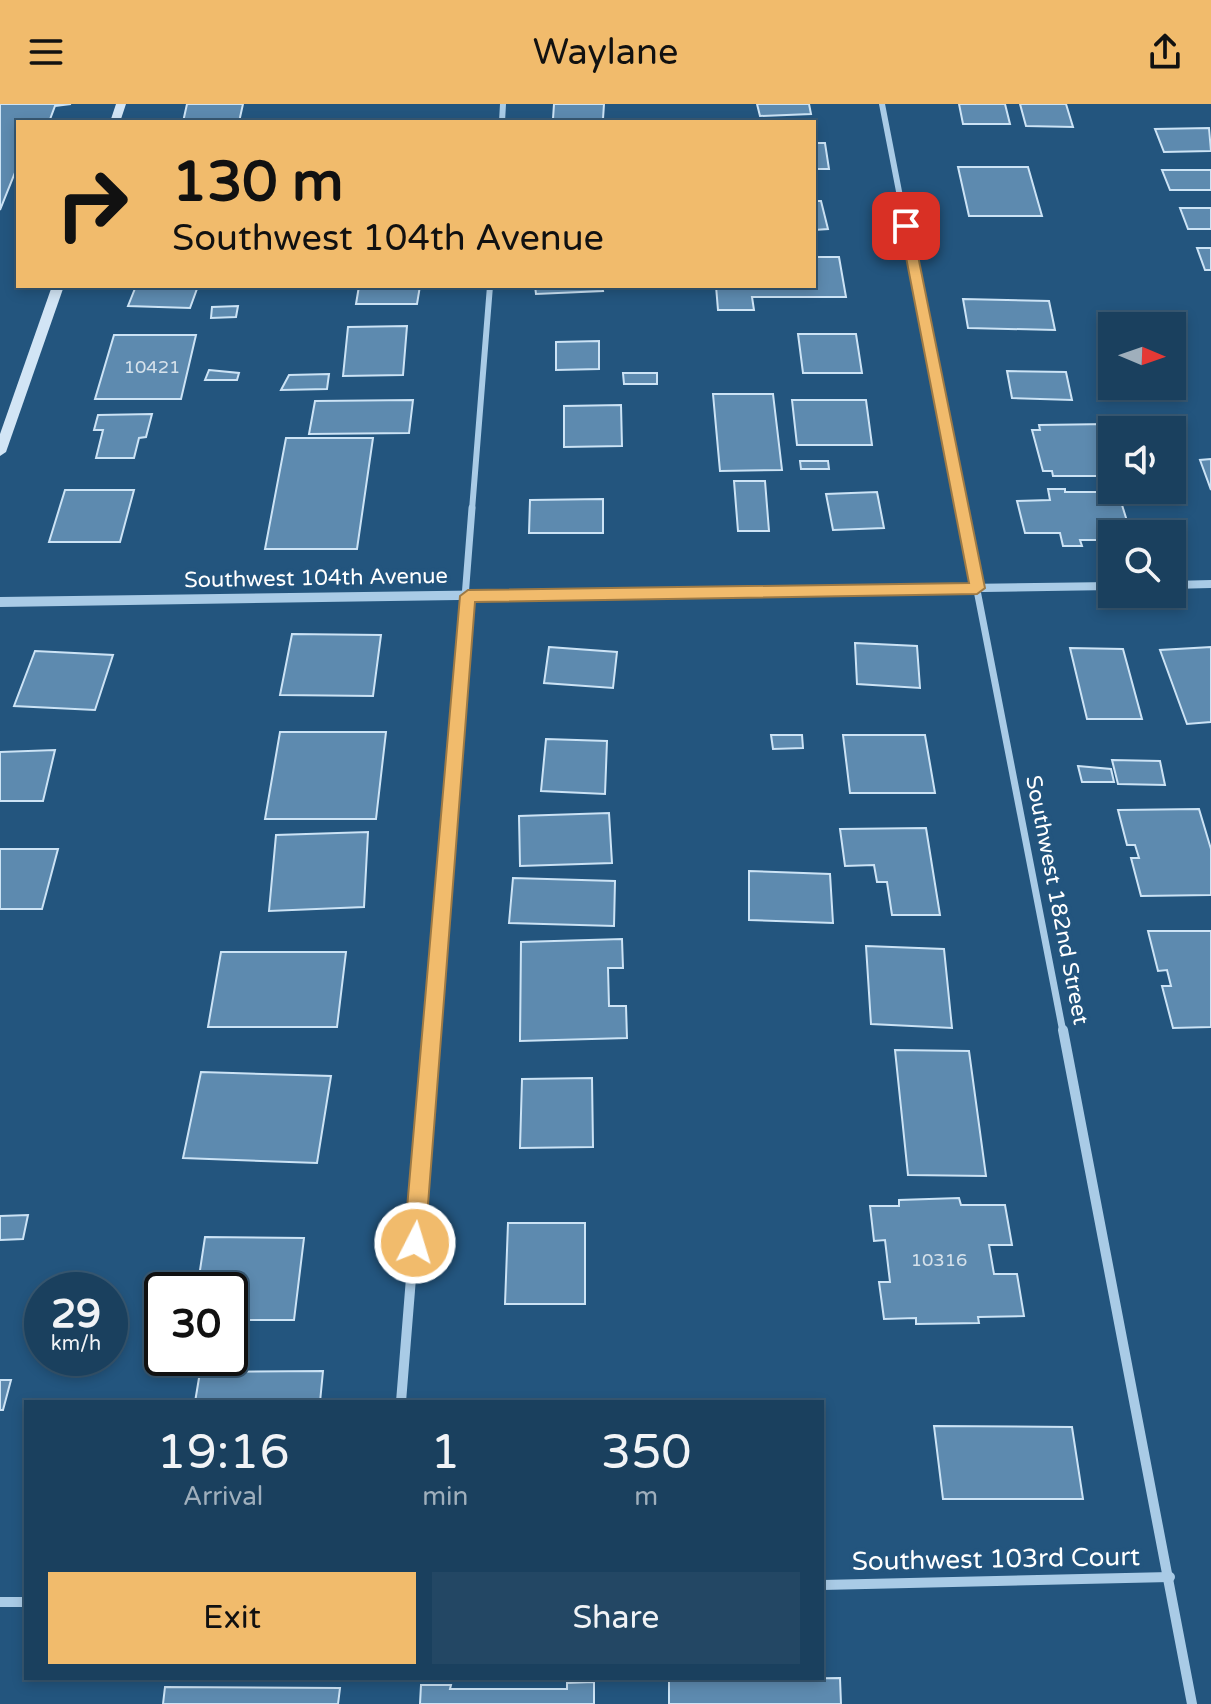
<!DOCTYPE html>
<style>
:root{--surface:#1a405e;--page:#234764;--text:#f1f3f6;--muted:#9fafbc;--line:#385973;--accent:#f1bb6c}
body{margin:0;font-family:"Varela Round",sans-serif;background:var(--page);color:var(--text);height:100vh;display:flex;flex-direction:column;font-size:30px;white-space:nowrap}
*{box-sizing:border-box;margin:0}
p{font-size:26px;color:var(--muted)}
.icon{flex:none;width:44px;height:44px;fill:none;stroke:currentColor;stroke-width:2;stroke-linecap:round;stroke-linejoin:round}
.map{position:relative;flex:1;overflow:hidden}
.details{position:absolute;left:24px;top:1296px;width:800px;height:280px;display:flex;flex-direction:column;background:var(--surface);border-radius:0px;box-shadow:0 4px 12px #0003,0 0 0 2px var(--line)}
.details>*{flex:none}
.top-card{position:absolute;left:16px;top:16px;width:800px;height:168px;border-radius:0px;box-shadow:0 4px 12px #0003,0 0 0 2px var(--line);background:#f1bb6c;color:#111;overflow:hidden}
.needle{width:52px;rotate:92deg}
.fabs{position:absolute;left:1098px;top:208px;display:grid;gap:16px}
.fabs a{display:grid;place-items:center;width:88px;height:88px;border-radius:0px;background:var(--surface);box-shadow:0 4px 12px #0003,0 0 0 2px var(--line);font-size:40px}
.speed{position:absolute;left:24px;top:1168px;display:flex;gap:16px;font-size:40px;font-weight:700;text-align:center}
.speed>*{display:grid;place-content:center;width:104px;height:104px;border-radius:50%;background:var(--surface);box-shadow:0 4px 12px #0003,0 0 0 2px var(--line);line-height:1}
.speed small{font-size:20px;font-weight:400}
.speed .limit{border:4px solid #111;border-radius:12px;background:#fff;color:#111}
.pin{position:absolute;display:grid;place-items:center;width:68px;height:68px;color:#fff;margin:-34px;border-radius:16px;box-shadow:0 4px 12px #0006}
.me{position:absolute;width:88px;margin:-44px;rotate:5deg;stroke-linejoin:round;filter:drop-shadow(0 0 6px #0008)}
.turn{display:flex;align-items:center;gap:28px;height:168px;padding:0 24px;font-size:36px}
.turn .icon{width:104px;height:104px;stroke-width:2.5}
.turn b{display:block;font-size:56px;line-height:68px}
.eta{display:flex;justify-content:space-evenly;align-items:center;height:136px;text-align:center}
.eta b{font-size:48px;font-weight:600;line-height:56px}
.button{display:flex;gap:16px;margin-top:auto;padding:16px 24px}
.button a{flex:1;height:92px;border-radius:0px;background:var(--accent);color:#111;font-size:32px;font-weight:600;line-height:92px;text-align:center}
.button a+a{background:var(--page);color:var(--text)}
header{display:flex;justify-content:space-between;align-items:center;height:104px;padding:0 24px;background:var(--accent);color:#111;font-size:36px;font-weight:600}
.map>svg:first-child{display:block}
</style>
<header><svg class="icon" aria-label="menu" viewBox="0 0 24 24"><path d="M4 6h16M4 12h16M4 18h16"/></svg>Waylane<svg class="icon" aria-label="share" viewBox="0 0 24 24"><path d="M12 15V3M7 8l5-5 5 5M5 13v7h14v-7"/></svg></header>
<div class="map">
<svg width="1211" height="1600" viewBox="0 0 1211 1600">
<rect width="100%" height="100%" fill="#23557e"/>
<g fill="#5d8aaf" stroke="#cce3f5" stroke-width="2">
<polygon points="0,0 71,0 55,2 49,18 18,18 18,61 0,106"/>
<polygon points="187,0 243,0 239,18 183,18"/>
<polygon points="554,0 604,0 603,15 553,15"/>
<polygon points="757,0 809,0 811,10 760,12"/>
<polygon points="959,0 1005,0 1010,20 963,20"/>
<polygon points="1020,0 1066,0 1073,23 1026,22"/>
<polygon points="1209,24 1211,47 1164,48 1155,25"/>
<polygon points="814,39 825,39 829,65 814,65"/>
<polygon points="958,63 1028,63 1042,112 969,112"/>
<polygon points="1162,66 1211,66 1211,86 1170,86"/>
<polygon points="814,97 821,97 828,125 814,126"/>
<polygon points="1180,104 1211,104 1211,125 1188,125"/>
<polygon points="1197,144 1211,144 1211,166 1205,166"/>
<polygon points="814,153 839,153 846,193 752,193 754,206 718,206 716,182 814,182"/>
<polygon points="136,182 198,182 190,204 128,202"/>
<polygon points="359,182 420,182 417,200 356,200"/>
<polygon points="535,182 602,182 603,187 536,190"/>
<polygon points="963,195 1049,197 1055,226 968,224"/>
<polygon points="238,202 236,213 211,214 212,203"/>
<polygon points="407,222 403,271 343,272 348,223"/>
<polygon points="798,230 856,230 862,269 803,269"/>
<polygon points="114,231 196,231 181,295 95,295"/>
<polygon points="599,237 599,265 556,266 556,238"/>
<polygon points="209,266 239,269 237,276 205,276"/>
<polygon points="1007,267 1066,268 1072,296 1012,294"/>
<polygon points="623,269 657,269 657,280 624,280"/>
<polygon points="329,270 327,285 281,286 289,271"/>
<polygon points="713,290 773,290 782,366 720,367"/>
<polygon points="413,296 409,329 309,330 315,297"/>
<polygon points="792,296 866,296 872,341 797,341"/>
<polygon points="621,301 622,342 564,343 564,302"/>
<polygon points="152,310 146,333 139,334 134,354 96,354 103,326 94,326 98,311"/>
<polygon points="1108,320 1112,332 1112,372 1053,372 1052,367 1043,367 1032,326 1040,326 1039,321"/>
<polygon points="286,334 373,334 357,445 265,445"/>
<polygon points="1211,355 1211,386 1200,356"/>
<polygon points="800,357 828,357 829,365 801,365"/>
<polygon points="734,377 765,377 769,427 738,427"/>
<polygon points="1048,385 1065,385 1065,388 1118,388 1131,430 1112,430 1112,436 1080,436 1082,442 1063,442 1060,429 1025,429 1017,397 1050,396"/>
<polygon points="65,386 134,386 120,438 49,438"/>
<polygon points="877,388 884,424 833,426 826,390"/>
<polygon points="603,395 603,429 529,429 530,396"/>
<polygon points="292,530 381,531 373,592 280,591"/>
<polygon points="855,539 917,542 920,584 857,580"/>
<polygon points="549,543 617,548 613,584 544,579"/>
<polygon points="1211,543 1211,618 1187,620 1160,546"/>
<polygon points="1070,544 1123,545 1142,615 1087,615"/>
<polygon points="35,547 113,551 95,606 14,602"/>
<polygon points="280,628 386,628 376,715 265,715"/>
<polygon points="771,631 802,631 803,644 773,645"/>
<polygon points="843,631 925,631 935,689 850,689"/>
<polygon points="546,635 607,637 605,690 541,687"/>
<polygon points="55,646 43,697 0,697 0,648"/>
<polygon points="1112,656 1160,657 1165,681 1118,680"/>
<polygon points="1078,662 1111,665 1114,678 1082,678"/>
<polygon points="1199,705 1211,745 1211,791 1141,792 1131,754 1139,754 1135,741 1127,741 1118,706"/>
<polygon points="609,709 612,759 520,762 519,712"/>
<polygon points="926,724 940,811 892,811 887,778 877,778 874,761 845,762 840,725"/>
<polygon points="368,728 364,803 269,807 276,731"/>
<polygon points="0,745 58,745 42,805 0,805"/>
<polygon points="749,767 830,770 833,819 749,816"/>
<polygon points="513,774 615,777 614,822 509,819"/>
<polygon points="1148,827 1211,827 1211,923 1173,924 1162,882 1171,882 1167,866 1158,867"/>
<polygon points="622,835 623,864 608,864 609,902 626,902 627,934 520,937 521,838"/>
<polygon points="866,842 944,845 952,924 871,920"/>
<polygon points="221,848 346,848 337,923 208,923"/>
<polygon points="895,946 969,947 986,1072 908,1071"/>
<polygon points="201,968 331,972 317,1059 183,1054"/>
<polygon points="592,974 593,1043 520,1044 522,975"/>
<polygon points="959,1094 961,1101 1005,1101 1012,1141 989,1141 994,1170 1017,1170 1024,1212 978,1213 979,1219 916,1220 916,1214 884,1215 879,1178 890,1178 885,1136 874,1137 870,1102 899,1102 899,1096"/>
<polygon points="28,1111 23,1135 0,1136 0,1112"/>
<polygon points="508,1119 585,1119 585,1200 505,1200"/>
<polygon points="205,1133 304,1134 294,1216 230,1216 230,1186 197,1186"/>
<polygon points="323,1267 320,1298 195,1298 200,1268"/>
<polygon points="0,1276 11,1276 3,1306 0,1306"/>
<polygon points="934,1322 1072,1323 1083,1395 943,1395"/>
<polygon points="840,1574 841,1600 669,1600 669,1576"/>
<polygon points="594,1578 594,1600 420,1600 421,1581 451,1581 450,1585 567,1585 567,1579"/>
<polygon points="165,1583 340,1584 338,1600 163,1600"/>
</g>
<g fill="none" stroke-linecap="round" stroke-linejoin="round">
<g stroke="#a9cbe6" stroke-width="6">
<polyline points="882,0 961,406"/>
<polyline points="502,18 503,0"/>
<polyline points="472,406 490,182"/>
</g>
<g stroke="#a9cbe6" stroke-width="7">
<polyline points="961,404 1063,928"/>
<polyline points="431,928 472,404"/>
</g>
<g stroke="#a9cbe6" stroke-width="10">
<polyline points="1063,926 1192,1600"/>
<polyline points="401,1298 431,926"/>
<polyline points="822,1481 1170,1473"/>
<polyline points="0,1498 26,1498"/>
</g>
<g fill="#a9cbe6" fill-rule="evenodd">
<polygon points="1211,476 1211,484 1172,485 1172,477"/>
<polygon points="1112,478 1112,486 0,503 0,493"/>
</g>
<g fill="#d2e5f5" fill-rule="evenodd">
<polygon points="116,0 126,0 120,18 110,18"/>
<polygon points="52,182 64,182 6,348 0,352 0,330"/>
</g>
</g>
<polygon fill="#f1bb6c" stroke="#9d7a46" stroke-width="2" points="906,119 912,122 985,484 977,490 475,498 425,1139 422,1146 415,1149 407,1146 404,1139 460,492 468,486 969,479 900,122"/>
<g text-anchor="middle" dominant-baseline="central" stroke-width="8" stroke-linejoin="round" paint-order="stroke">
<g font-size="18" fill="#d6e2eb">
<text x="152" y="263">10421</text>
<text x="939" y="1156">10316</text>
</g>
<g font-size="22" fill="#fff" stroke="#23557e">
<text transform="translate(316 474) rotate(-1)">Southwest 104th Avenue</text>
<text transform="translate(1057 796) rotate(79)">Southwest 182nd Street</text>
</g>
<g font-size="26" fill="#fff" stroke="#23557e">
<text transform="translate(996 1455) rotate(-1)">Southwest 103rd Court</text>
</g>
</g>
</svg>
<div class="fabs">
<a><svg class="needle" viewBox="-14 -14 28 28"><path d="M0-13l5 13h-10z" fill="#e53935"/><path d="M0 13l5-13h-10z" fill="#9fafbc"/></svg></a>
<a><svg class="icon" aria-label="sound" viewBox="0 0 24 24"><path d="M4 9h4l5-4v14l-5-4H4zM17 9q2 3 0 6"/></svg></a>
<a><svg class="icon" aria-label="search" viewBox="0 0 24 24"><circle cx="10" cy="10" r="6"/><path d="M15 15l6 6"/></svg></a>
</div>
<div class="speed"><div>29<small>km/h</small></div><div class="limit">30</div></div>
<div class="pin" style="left:906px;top:122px;background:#d93025"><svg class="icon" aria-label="arrive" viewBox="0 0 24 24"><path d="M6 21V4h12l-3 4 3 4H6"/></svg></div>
<svg class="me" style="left:415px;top:1139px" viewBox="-20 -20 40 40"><circle r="17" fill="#f1bb6c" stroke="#fff" stroke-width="3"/><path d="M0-11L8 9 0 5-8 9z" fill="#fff"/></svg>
<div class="top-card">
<div class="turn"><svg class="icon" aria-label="right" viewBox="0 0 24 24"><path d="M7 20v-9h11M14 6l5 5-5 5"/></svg><div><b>130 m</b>Southwest 104th Avenue</div></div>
</div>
<section class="details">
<div class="eta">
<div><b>19:16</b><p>Arrival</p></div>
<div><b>1</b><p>min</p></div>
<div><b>350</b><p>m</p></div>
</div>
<div class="button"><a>Exit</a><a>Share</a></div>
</section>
</div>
